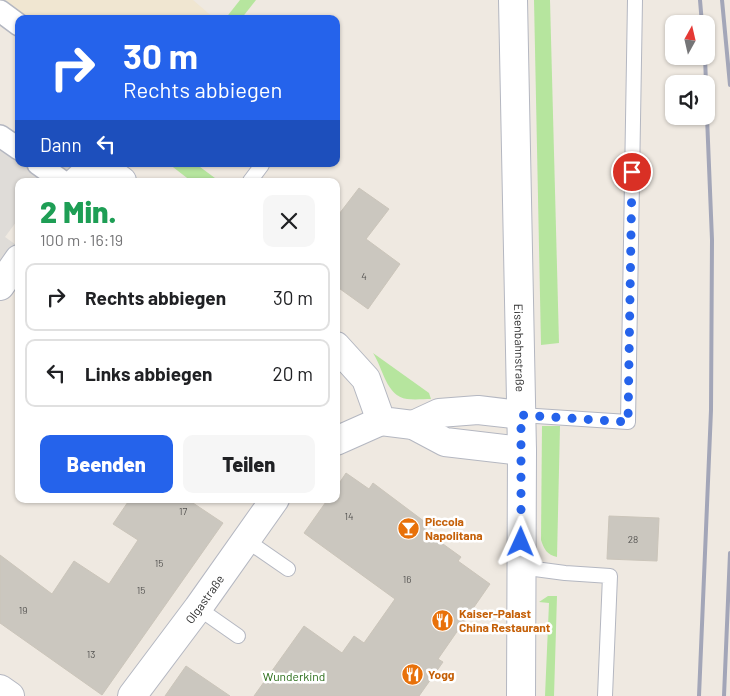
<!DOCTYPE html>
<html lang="de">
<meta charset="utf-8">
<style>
:root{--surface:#fff;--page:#f6f6f6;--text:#202124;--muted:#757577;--line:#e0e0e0;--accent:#2563eb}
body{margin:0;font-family:Barlow,sans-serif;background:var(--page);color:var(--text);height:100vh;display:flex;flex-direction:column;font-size:19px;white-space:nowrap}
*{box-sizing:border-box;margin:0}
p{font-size:16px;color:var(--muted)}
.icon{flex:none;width:28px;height:28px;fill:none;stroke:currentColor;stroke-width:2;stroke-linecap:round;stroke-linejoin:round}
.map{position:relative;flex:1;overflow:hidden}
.panel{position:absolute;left:15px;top:178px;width:325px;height:325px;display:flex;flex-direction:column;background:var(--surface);border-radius:10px;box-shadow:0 1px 4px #0004}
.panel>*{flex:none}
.banner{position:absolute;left:15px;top:15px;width:325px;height:152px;border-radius:10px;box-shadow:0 1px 4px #0004;background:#2563eb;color:#fff;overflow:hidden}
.needle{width:32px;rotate:8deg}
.buttons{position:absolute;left:665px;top:15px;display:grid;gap:10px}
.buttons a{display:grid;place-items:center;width:50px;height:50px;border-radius:10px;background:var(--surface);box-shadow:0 1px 4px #0004;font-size:25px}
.pin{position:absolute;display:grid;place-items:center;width:42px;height:42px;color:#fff;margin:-21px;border:2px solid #fff;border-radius:50%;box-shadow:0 1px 5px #0007}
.me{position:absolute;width:55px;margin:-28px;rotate:1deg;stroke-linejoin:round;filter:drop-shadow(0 0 4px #0008)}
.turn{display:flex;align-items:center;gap:18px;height:105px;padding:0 25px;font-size:22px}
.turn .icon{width:65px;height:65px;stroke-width:2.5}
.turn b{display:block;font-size:35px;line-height:42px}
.then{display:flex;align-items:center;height:48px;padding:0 25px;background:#0003;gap:10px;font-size:19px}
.round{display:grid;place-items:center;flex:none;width:52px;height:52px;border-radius:10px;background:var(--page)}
.overview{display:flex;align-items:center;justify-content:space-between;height:85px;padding:0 25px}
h1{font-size:30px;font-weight:800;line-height:38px;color:#1e9e55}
.primary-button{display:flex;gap:10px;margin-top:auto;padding:10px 25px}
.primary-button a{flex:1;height:58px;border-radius:10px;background:var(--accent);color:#fff;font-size:20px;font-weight:800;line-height:58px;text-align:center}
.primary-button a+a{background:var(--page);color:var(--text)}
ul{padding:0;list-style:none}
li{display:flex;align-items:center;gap:15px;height:68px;margin:0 10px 8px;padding:0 15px;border:2px solid var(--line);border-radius:10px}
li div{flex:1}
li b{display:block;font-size:19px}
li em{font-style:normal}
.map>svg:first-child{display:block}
</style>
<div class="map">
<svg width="730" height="696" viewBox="0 0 730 696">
<rect width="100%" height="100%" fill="#efe9e1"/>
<polygon fill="#f0e6d1" points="0,0 193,0 215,19 19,19 0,17"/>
<g fill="#b6e59e">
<polygon points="240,0 256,0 241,19 225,19"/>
<polygon points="534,0 550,0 559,343 541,345"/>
<polygon points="169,164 196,164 219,181 191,181"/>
<path d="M373,353L429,393L431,399C424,399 415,400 407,399C386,396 383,368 373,353Z"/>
<path d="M542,426H560L557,557C547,555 544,549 541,540Z"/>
<polygon points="548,596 557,596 554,696 545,696 549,603 539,602"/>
</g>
<polygon fill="#dfdcd8" points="0,136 19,146 19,164 95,164 77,181 19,181 19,218 5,237 19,247 0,270"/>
<g fill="#cbc7bf" stroke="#cbc5ba">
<polygon points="359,188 389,209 366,239 400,264 368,309 336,286 336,218"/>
<polygon points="346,473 369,489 373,483 429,525 425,531 461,557 458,561 490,584 438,659 443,662 419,696 254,696 304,626 342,653 354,636 364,643 395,599 304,533 328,499 336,499 336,488"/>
<polygon points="130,499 187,499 223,523 102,695 0,623 0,555 52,594 74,561 109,584 138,540 113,524"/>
<polygon points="609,516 659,518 657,561 607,559"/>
<polygon points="186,666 230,696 165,696"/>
</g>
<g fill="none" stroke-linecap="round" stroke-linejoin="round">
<defs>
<g id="service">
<polyline points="250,181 262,165"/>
<polyline points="521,415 628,422 635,0"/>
<polyline points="246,540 288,569"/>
<polyline points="520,567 565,573 610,576 605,696"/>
<polyline points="198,608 238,636"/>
</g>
<g id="pedestrian">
<polyline points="0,11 19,25"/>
<polyline points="0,136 19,149"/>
<polyline points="38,164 62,181"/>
</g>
<g id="minor">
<path id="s1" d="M513,0L522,451L521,696"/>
<polyline points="99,164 122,181"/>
<polyline points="77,181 95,164"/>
<polyline points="0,286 19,259"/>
<polyline points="336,346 366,379 381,421 413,425 445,442 522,451"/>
<polyline points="413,425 439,413 478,410 521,415"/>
<polyline points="336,441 381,421"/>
<polyline points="0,689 10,696"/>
<path id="s2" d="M132,696L198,608L275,499"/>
</g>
</defs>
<use href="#service" stroke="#b4b7c1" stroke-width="16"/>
<use href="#pedestrian" stroke="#b4b7c1" stroke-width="24"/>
<use href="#minor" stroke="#b4b7c1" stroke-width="30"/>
<use href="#service" stroke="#fff" stroke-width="14"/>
<use href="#pedestrian" stroke="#fff" stroke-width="21"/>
<use href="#minor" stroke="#fff" stroke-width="28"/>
<g stroke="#a3a6b8" stroke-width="4">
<polyline points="700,0 702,24"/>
<polyline points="722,0 730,85"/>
<polyline points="705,56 706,84"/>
<polyline points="699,696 711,410 712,240 706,92"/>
<polyline points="724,696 730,553"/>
</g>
</g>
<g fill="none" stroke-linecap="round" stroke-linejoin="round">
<polyline stroke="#2563eb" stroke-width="9" stroke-dasharray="0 16.2" points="521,542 521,415 628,422 632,172"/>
</g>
<defs>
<symbol id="bar-disc" viewBox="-11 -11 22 22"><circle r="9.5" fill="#e8710a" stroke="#fff"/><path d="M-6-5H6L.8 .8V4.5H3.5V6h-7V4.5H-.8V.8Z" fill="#fff"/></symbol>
<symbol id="restaurant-disc" viewBox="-11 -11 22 22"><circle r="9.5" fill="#e8710a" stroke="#fff"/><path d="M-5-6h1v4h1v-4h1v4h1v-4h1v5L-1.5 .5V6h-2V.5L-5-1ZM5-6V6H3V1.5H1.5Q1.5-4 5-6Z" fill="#fff"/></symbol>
</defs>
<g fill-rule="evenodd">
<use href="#bar-disc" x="396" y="516" width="25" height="25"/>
<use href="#restaurant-disc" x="430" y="608" width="25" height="25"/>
<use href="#restaurant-disc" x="400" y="662" width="25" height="25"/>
</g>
<g text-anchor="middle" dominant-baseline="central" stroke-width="5" stroke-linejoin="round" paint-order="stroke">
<g font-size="10" fill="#555452">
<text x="364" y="276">4</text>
<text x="183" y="511">17</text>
<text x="349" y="516">14</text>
<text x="633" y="539">28</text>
<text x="159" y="563">15</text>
<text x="407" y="579">16</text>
<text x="141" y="590">15</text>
<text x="23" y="610">19</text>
<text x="91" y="654">13</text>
</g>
<g font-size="12" fill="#2e2e2e" stroke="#fff">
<text stroke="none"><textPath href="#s1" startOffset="348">Eisenbahnstraße</textPath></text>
<text stroke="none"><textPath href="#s2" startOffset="121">Olgastraße</textPath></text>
</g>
<g font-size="12" font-weight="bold" fill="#c56008" stroke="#fff" text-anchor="start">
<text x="425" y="521">Piccola<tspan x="425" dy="14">Napolitana</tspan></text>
<text x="459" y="613">Kaiser-Palast<tspan x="459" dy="14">China Restaurant</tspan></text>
<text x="428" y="674">Yogg</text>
</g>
<g font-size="12" fill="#2c6e1b" stroke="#fff">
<text x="294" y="676">Wunderkind</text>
</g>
</g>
</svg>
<div class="buttons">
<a><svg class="needle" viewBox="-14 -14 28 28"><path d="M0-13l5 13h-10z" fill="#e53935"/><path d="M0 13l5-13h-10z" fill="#757577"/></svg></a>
<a><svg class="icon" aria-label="sound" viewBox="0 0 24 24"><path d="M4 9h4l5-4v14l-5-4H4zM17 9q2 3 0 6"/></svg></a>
</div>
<div class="pin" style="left:632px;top:172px;background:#d93025"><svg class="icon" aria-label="arrive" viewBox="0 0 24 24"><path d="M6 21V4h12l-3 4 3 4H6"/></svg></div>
<svg class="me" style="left:521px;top:542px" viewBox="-20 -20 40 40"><path d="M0-17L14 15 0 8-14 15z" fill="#2563eb" stroke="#fff" stroke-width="4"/></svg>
<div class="banner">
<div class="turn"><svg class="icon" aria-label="right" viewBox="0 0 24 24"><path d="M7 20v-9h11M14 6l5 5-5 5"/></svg><div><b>30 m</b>Rechts abbiegen</div></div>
<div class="then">Dann<svg class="icon" aria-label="left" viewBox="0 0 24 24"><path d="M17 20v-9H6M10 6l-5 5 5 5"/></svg></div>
</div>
<section class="panel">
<div class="overview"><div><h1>2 Min.</h1><p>100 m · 16:19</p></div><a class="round"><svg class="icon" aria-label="close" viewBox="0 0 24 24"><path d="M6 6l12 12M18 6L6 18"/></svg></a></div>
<ul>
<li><svg class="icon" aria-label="right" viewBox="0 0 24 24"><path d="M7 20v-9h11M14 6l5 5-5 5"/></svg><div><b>Rechts abbiegen</b></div><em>30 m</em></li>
<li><svg class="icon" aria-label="left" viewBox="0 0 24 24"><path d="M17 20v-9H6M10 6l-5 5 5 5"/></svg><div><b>Links abbiegen</b></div><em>20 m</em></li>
</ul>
<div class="primary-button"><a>Beenden</a><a>Teilen</a></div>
</section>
</div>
